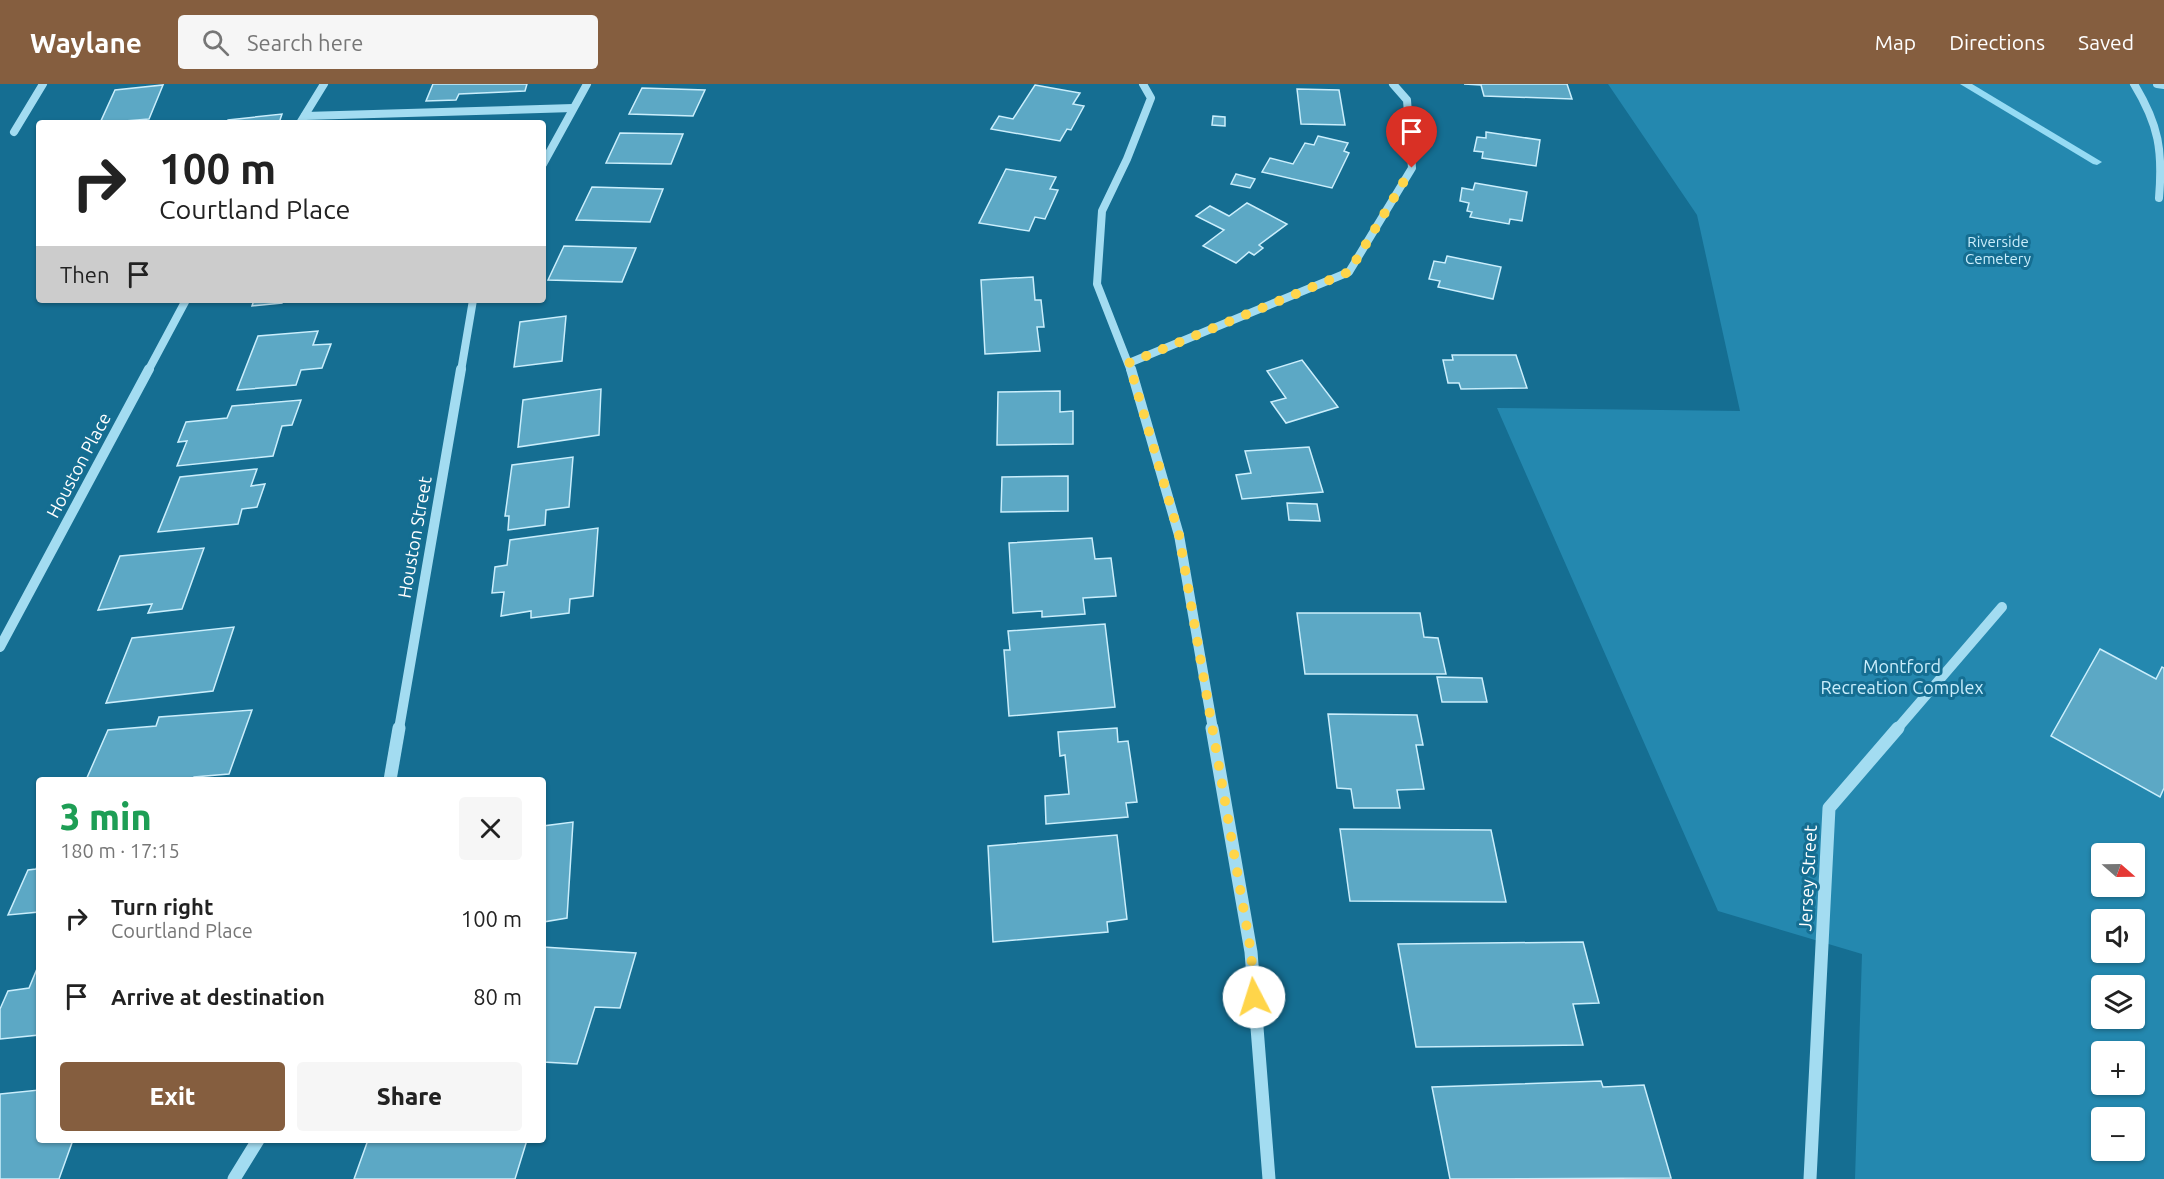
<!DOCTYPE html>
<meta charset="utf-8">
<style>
:root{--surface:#fff;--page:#f6f6f6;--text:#222;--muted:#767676;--accent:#855e3f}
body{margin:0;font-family:Ubuntu,sans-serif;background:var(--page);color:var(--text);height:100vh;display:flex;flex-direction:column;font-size:22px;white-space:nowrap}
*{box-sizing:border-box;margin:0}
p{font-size:20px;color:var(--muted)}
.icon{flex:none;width:33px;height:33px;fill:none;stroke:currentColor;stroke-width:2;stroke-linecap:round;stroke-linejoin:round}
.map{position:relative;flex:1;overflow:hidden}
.details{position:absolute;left:36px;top:693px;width:510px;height:366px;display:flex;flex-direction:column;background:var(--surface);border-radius:6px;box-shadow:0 2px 4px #0004}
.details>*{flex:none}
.hud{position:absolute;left:36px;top:36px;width:510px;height:183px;border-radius:6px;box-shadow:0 2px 4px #0004;background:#fff;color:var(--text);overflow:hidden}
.needle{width:39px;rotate:110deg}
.buttons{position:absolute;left:2091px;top:759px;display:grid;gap:12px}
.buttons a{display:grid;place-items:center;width:54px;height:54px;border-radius:6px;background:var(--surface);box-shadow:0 2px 4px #0004;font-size:30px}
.pin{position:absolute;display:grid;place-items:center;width:51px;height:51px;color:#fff;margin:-62px -26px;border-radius:50% 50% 50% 0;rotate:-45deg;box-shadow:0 0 6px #0007}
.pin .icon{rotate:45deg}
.me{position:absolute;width:66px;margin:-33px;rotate:355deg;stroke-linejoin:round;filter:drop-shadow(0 0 4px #0008)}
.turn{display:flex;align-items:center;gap:21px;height:126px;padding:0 24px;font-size:27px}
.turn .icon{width:78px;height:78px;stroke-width:2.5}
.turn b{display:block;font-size:42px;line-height:51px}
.then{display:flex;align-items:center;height:57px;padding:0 24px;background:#0003;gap:12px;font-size:22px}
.round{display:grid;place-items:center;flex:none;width:63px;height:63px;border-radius:6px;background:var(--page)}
.headline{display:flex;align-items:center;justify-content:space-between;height:102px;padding:0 24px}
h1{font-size:36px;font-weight:800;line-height:45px;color:#1e9e55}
.action{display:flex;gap:12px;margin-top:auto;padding:12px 24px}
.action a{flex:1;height:69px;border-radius:6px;background:var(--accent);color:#fff;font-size:24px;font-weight:800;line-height:69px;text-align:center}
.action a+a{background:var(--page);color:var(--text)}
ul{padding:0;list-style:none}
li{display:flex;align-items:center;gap:18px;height:78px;padding:0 24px}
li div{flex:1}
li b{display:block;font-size:22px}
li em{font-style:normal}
header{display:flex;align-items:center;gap:36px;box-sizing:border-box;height:84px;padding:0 30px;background:var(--accent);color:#fff}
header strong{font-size:28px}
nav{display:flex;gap:33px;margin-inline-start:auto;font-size:21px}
.search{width:420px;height:54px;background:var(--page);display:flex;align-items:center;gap:15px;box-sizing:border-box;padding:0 21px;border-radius:6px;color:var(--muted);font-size:22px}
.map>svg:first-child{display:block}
</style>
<header>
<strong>Waylane</strong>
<div class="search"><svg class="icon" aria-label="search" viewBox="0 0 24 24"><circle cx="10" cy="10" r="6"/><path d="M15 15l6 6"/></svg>Search here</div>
<nav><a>Map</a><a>Directions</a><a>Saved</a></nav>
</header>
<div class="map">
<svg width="2164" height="1095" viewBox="0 0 2164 1095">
<rect width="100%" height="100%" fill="#156e92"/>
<path fill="#2488af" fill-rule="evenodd" d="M1608,0H2164V1095H1855L1862,870L1718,827L1497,324L1740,327L1697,131ZM2102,770H2134V802H2102ZM2102,836H2134V868H2102ZM2102,902H2134V934H2102ZM2102,968H2134V1000H2102ZM2102,1034H2134V1066H2102Z"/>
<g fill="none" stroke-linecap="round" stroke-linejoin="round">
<polygon fill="#95dbf4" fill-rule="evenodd" points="1960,0 1972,0 2102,78 2097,81 2093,80"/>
</g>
<g fill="#5ca8c5" stroke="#caeefc" stroke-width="1.5">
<polygon points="433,0 527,0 525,7 459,10 456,16 426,17"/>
<polygon points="1464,0 1567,0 1572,15 1484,12 1481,1"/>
<polygon points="163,1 149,35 100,39 115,6"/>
<polygon points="1035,1 1080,9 1073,20 1084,22 1071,46 1067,45 1060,57 991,45 999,32 1013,35"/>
<polygon points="642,4 705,6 693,32 629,30"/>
<polygon points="1297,5 1339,6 1345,41 1301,40"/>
<polygon points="282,30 279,39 227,39 228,36"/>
<polygon points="1213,32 1225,33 1225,42 1212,41"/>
<polygon points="1486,48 1540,56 1536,82 1482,74 1483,68 1474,67 1477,53 1486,54"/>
<polygon points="620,49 683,50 671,80 606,79"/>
<polygon points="1318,52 1348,59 1344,67 1349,69 1332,104 1262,88 1270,74 1293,80 1305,59 1314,61"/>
<polygon points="1006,85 1056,93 1050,105 1058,106 1045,135 1035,133 1029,147 979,139"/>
<polygon points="1236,90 1255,95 1250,104 1231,100"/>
<polygon points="1475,99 1527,108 1522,137 1510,135 1509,140 1470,133 1472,128 1467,127 1469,119 1460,117 1462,104 1473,106"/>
<polygon points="592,103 663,105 650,138 576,136"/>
<polygon points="1247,119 1287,140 1259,161 1263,164 1254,171 1249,168 1236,179 1203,162 1224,146 1196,132 1210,122 1229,132"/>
<polygon points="564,162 636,164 622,198 548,196"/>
<polygon points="1447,172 1501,183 1493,215 1438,203 1440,197 1429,195 1434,177 1445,179"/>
<polygon points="1033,193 1035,216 1041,216 1044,243 1037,243 1040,267 985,270 981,196"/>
<polygon points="254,216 283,216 282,219 252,222"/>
<polygon points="566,232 562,277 514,283 520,238"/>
<polygon points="318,247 313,261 331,260 322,284 301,286 296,301 237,306 258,252"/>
<polygon points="1452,271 1516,271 1527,304 1461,305 1459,299 1448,299 1443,276 1453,276"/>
<polygon points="1302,276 1338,323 1286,339 1271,318 1286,314 1267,287"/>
<polygon points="601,305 599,351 518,363 523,316"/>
<polygon points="1060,307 1060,328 1073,327 1073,360 997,361 998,308"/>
<polygon points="301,316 292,341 282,342 273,372 177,382 187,357 178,358 186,338 227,334 232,322"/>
<polygon points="1309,363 1323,408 1242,415 1236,391 1251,389 1245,367"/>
<polygon points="573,373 569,423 546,426 545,441 508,446 509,432 505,432 512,381"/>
<polygon points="257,385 251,402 265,400 257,423 242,425 238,440 158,448 180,393"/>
<polygon points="1068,392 1068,427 1001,428 1002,393"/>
<polygon points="1287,419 1317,420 1320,437 1289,436"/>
<polygon points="598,444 593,512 570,515 569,529 531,534 531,527 501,532 504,508 492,509 495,483 507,481 510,456"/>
<polygon points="1092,454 1095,475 1111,474 1116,512 1083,514 1085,530 1042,533 1042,527 1013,529 1009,459"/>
<polygon points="204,464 182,525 148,529 152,520 98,526 120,472"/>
<polygon points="1297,529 1420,529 1424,553 1438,554 1446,590 1305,590"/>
<polygon points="1105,540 1115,623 1009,632 1004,566 1010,566 1008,547"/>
<polygon points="234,543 213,607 106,619 132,554"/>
<polygon points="2100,565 2156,595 2162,583 2164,584 2164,704 2160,713 2051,652"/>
<polygon points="1437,593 1482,594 1487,618 1442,618"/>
<polygon points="252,626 229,690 194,693 193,696 86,696 108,646 156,642 159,633"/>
<polygon points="1328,630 1417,631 1423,661 1416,661 1424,705 1397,706 1400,724 1354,724 1351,705 1337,704"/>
<polygon points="1117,644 1118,658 1128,657 1137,718 1126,719 1128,733 1046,740 1045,712 1069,710 1065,671 1060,672 1058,648"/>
<polygon points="573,738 567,834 543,838 543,742"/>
<polygon points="1340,745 1491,746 1506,818 1350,817"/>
<polygon points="1117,751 1127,835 1107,838 1108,848 993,858 988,762"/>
<polygon points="39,778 39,828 8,831 28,786 36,785"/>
<polygon points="1583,858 1599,919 1573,920 1583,961 1416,963 1398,860"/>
<polygon points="543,863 636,869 620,924 595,923 577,980 543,978"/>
<polygon points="39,880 39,951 0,955 0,925 8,907 29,904"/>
<polygon points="1601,997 1603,1003 1644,1001 1671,1094 1450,1095 1432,1003"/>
<polygon points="39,1006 39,1056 73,1056 59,1095 0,1095 0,1010"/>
<polygon points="368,1056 527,1056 515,1095 354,1095"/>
</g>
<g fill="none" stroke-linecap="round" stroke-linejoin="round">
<g stroke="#a3dcf1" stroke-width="8">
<path d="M2134,0C2159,41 2163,67 2159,114"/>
<polyline points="2157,0 2164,1"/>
<polyline points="305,32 573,24"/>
<polyline points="300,39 324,0"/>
<polyline points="14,48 43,0"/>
<polyline points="543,80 587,0"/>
<polyline points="1129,279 1349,188 1412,84 1407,16 1393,0"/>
<polyline points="148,287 186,216"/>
<polyline points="461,287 473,216"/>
<polyline points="1131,287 1097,200 1102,127 1127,75 1151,14 1143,0"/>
</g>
<g stroke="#a3dcf1" stroke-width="10">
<polyline points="1131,285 1179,451 1213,645"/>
<polyline points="0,563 149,285"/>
<polyline points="399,645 461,285"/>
<polyline points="1897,645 2002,523"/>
</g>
<g stroke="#a3dcf1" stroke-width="13">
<polyline points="1212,644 1251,868 1269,1095"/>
<polyline points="390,696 399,644"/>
<polyline points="234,1095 258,1056"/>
<polyline points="1810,1095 1829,724 1898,644"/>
</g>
</g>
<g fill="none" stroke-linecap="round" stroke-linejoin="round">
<polyline stroke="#ffd54a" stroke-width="10" stroke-dasharray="0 18" points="1254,913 1251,868 1179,451 1129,279 1349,188 1412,84"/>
</g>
<g text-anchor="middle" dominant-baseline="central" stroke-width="6" stroke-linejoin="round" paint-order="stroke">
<g font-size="15" fill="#caeefc" stroke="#156e92">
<text x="1998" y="157">Riverside<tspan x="1998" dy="17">Cemetery</tspan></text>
</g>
<g font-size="18" fill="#fff" stroke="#156e92">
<text transform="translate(78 381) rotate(-62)">Houston Place</text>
<text transform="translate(414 453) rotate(-80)">Houston Street</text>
<text transform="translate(1807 794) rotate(-87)">Jersey Street</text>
</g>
<g font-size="18" fill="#caeefc" stroke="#156e92">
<text x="1902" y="582">Montford<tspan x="1902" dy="21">Recreation Complex</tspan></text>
</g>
</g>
</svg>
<div class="buttons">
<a><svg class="needle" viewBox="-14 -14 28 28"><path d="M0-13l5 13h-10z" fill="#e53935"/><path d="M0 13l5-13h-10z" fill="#767676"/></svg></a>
<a><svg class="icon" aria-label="sound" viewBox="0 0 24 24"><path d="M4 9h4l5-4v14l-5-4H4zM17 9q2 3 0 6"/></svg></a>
<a><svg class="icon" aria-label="layers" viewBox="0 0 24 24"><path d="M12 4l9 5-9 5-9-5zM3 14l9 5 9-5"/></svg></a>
<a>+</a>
<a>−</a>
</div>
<div class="pin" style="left:1412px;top:84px;background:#d93025"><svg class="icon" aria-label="arrive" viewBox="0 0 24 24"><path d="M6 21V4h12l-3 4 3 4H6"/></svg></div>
<svg class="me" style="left:1254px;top:913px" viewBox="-20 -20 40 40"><circle r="19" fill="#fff"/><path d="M0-13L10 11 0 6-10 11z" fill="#ffd54a"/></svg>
<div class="hud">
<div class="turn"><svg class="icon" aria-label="right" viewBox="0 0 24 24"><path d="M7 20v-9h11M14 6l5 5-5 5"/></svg><div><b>100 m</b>Courtland Place</div></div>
<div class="then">Then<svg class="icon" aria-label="arrive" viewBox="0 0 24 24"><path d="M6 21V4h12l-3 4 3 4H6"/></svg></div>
</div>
<section class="details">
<div class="headline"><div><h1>3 min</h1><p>180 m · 17:15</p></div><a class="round"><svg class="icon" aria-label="close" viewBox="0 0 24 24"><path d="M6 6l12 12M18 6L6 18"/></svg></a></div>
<ul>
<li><svg class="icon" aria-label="right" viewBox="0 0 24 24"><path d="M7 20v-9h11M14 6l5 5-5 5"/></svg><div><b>Turn right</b><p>Courtland Place</p></div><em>100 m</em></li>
<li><svg class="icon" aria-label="arrive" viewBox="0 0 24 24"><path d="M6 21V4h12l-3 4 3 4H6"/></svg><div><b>Arrive at destination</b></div><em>80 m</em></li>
</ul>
<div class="action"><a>Exit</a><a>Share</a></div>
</section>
</div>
